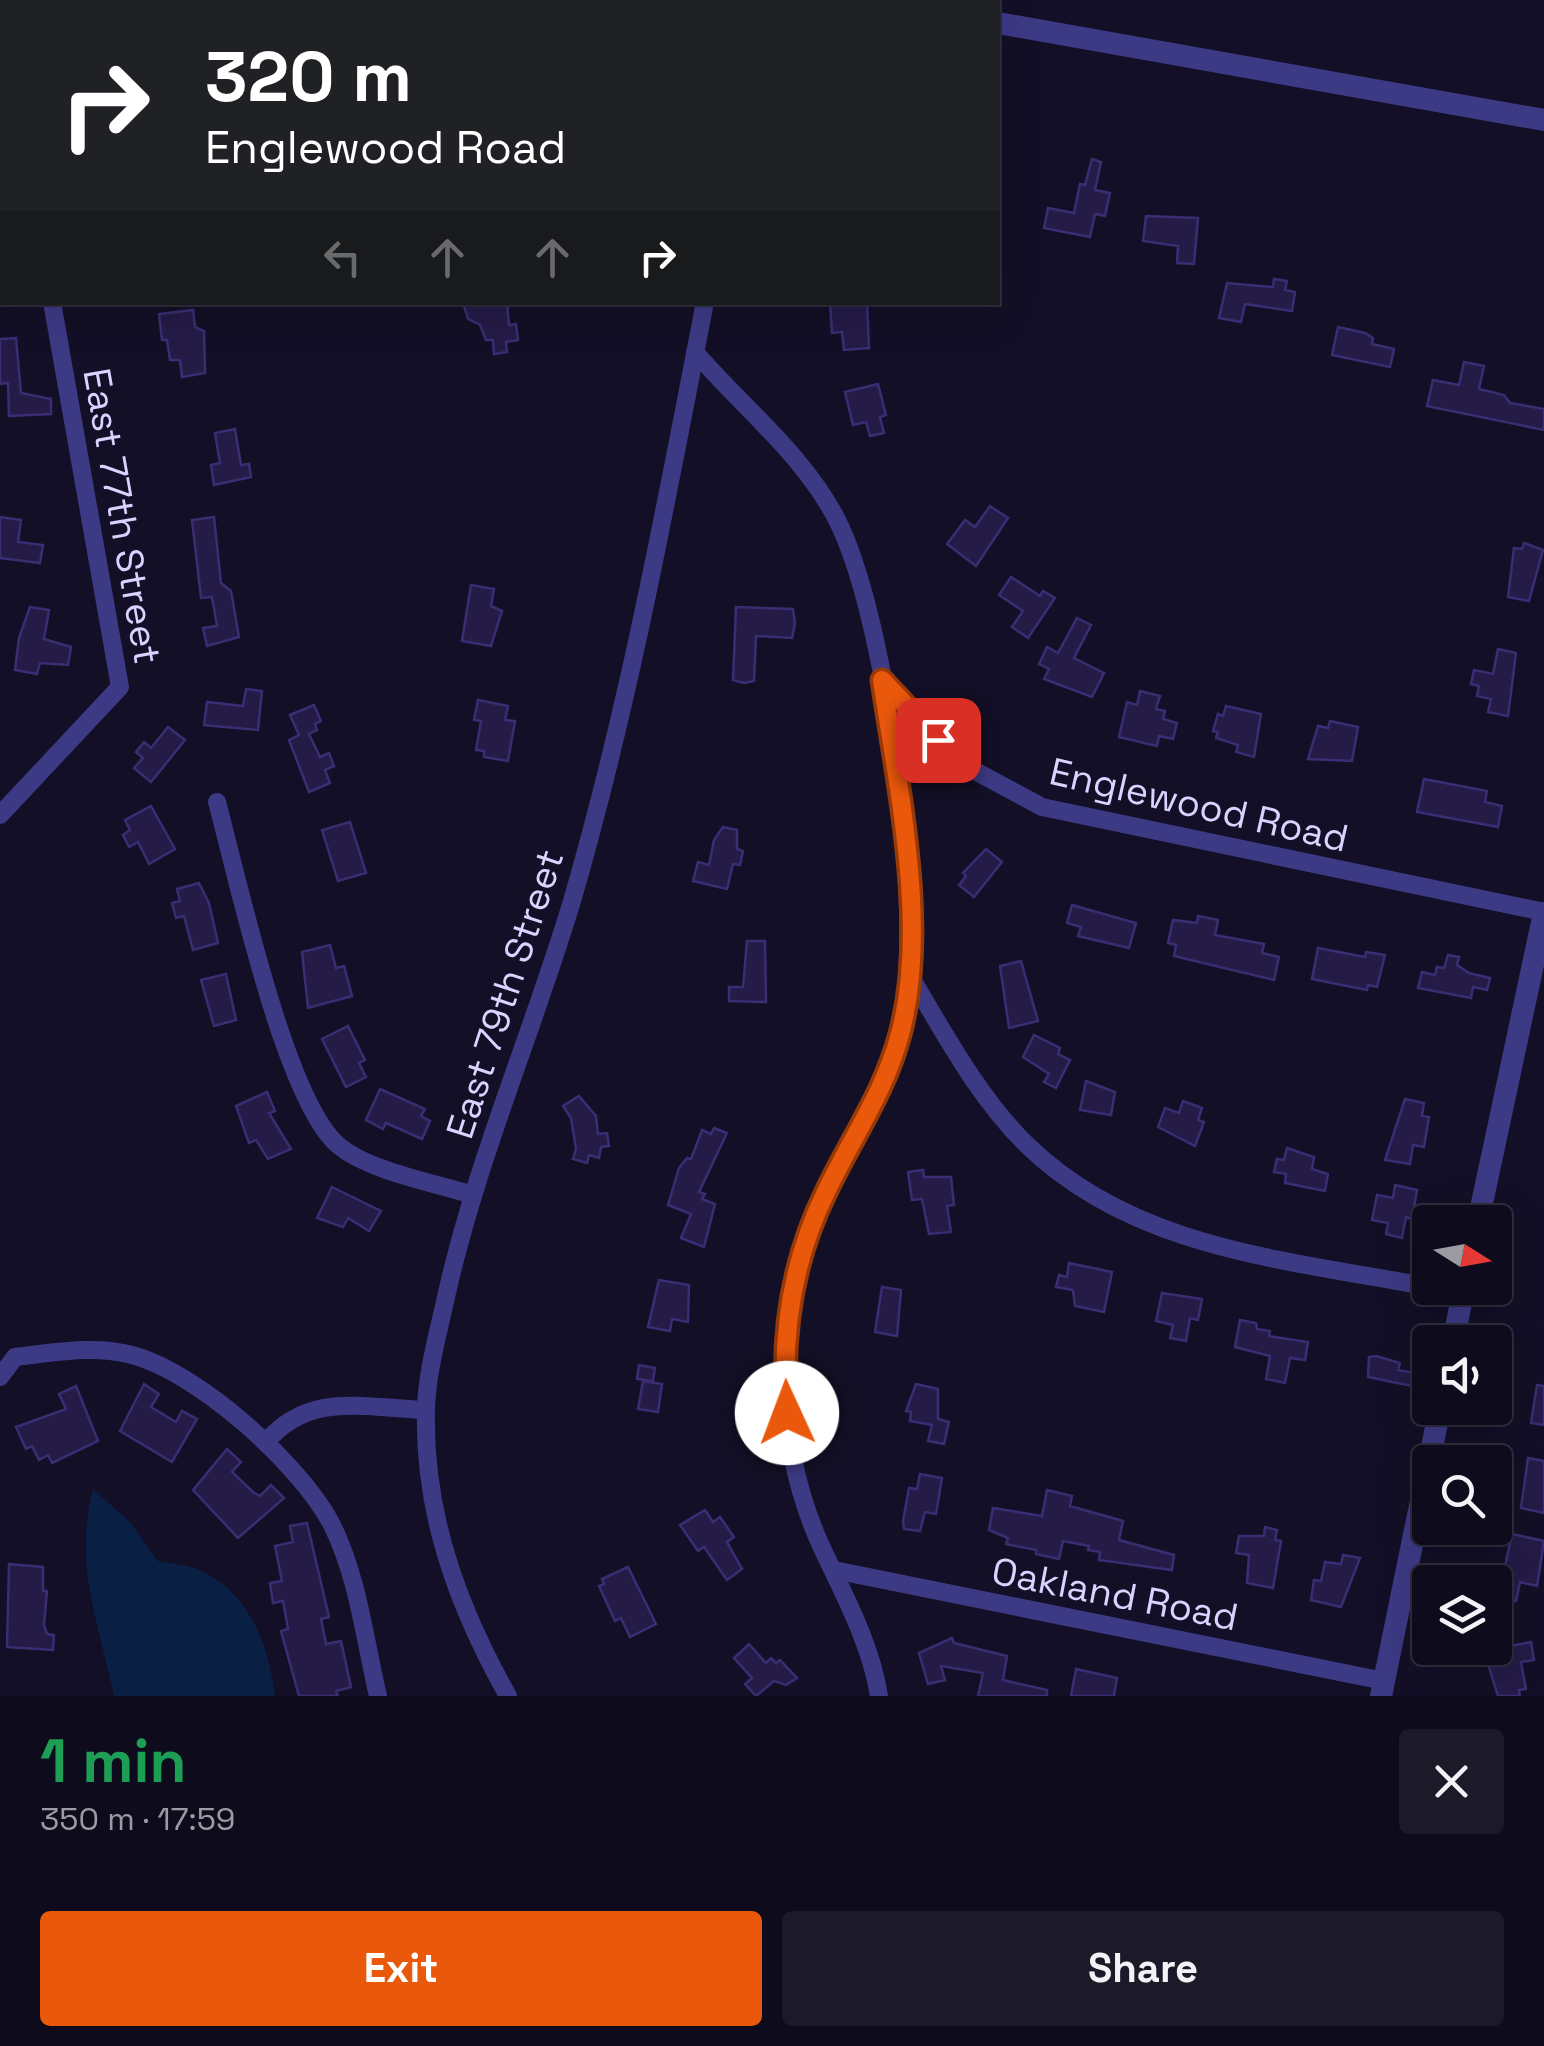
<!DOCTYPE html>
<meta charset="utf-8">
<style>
:root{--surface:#0e0b1c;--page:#1c1929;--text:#f1f3f6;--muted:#9b9ba3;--line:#2e2b3b;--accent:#ea580c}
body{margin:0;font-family:"Space Grotesk",sans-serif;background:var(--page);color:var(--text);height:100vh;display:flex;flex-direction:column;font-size:38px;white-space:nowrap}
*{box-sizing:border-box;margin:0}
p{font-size:32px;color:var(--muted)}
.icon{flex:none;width:55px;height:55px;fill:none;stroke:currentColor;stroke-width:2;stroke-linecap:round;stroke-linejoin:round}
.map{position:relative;height:1696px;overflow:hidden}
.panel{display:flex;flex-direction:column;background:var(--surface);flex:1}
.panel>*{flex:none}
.hud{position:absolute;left:0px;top:0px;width:1000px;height:305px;box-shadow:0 10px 40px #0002,0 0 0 2px var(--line);background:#202124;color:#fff;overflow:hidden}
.needle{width:65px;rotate:101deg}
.tools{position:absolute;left:1412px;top:1205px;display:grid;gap:20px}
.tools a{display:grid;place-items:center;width:100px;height:100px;border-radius:10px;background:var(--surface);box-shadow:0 10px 40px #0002,0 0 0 2px var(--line);font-size:50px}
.pin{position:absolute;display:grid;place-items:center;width:85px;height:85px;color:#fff;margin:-42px;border-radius:20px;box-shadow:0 5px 15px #0006}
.me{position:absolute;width:110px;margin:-55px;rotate:358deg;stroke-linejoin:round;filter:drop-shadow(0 0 8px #0008)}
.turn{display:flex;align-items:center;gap:35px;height:210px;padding:0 40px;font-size:45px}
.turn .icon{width:130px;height:130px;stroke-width:2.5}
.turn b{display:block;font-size:70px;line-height:85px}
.lanes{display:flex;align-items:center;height:95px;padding:0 40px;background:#0003;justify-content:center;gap:50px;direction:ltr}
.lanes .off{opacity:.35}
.round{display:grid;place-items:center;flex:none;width:105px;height:105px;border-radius:10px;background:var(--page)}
.overview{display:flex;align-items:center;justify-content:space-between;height:170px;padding:0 40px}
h1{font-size:60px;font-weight:700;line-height:75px;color:#1e9e55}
.button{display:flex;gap:20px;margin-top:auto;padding:20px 40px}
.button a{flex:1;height:115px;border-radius:10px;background:var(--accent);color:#fff;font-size:40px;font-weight:700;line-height:115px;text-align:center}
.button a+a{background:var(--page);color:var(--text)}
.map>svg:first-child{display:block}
</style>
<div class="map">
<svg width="1544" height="1696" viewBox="0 0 1544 1696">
<rect width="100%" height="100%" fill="#130f26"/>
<path fill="#0a1f44" d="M93,1489L130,1522L158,1561C173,1564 191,1565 204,1572C251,1596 269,1647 275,1696H114C99,1624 73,1564 93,1489Z"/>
<g fill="#241b47" stroke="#3b2d73" stroke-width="2.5">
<polygon points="1092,159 1101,162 1095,190 1110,193 1105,216 1095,214 1090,237 1044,228 1048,208 1074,213 1080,184 1085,185"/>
<polygon points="1146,216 1198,218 1194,264 1177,263 1178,246 1143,241"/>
<polygon points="1274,279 1287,281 1285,290 1295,292 1292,311 1245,304 1241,322 1219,318 1227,283 1273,287"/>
<polygon points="463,302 507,302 509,325 516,324 518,340 506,342 507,352 494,354 493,340 486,340 480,325 468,319"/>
<polygon points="830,302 867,302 869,348 844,350 842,332 832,333"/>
<polygon points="193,310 195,327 204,331 205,373 182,377 180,360 170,360 167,340 162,340 159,314"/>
<polygon points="1338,327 1365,333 1373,338 1372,344 1394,349 1390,367 1332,355"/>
<polygon points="16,338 21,393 51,399 51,414 9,416 8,383 0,384 0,339"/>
<polygon points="1464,362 1484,366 1479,389 1504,395 1510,403 1544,409 1544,430 1427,406 1433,380 1459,385"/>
<polygon points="878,384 886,415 880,417 884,433 870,436 866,422 853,425 845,392"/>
<polygon points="235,429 241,465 249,464 251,477 214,485 211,465 220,463 215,433"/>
<polygon points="990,506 1008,518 976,566 947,544 965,520 975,527"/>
<polygon points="0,517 21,520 18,542 43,545 40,563 0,558"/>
<polygon points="214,517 221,583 231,591 239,637 207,646 203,628 217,626 212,597 201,598 192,520"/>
<polygon points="1524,543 1543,550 1529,601 1508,597 1514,548 1522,549"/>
<polygon points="1011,577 1040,596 1043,591 1055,598 1028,638 1012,627 1023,611 999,595"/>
<polygon points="471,585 494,589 491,606 502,611 491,646 462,641"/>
<polygon points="30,607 49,610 44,639 71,647 68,665 40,663 37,674 15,670 19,638"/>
<polygon points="736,607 793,609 795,623 792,638 756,636 754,681 744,683 733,680"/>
<polygon points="1077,618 1091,625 1074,658 1104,673 1092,697 1044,679 1049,669 1039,664 1047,647 1058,653"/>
<polygon points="1498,649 1516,653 1508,716 1488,712 1491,699 1477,696 1479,686 1471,684 1474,670 1493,674"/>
<polygon points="246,689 262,691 258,730 204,725 207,702 243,706"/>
<polygon points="1140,691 1160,696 1156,709 1165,711 1163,719 1177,723 1173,739 1159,736 1157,746 1119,737 1127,702 1137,705"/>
<polygon points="478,700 508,706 505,720 515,721 508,761 484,757 484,751 476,750 481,721 474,720"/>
<polygon points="314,705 321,721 315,724 317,730 309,734 320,757 329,753 334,766 325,770 330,783 309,792 289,740 299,735 290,715"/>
<polygon points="1226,706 1261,714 1254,757 1236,752 1238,745 1216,738 1218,732 1213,731 1218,714 1223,716"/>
<polygon points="1330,721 1358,727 1352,761 1308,759 1318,726 1328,728"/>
<polygon points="168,727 185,740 151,782 134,768 143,758 136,752 144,742 151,748"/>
<polygon points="1424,779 1487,791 1485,802 1502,806 1498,827 1417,812"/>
<polygon points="151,806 175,849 149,864 138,842 129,847 123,835 130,830 125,820"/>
<polygon points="350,822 366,873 338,881 322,830"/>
<polygon points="723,827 737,830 737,849 743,851 740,865 733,864 727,889 693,881 698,862 709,865 714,840"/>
<polygon points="986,849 1002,862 974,897 959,885 966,876 963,873"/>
<polygon points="199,883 209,903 218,943 193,950 184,916 176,918 172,903 180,901 177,889"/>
<polygon points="1072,905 1136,923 1129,948 1078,936 1081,927 1067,923"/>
<polygon points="1198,916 1218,920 1215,935 1264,944 1262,953 1279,957 1274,980 1174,956 1176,945 1168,943 1173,920 1197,923"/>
<polygon points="747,941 765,941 766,1002 729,1001 729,987 743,987"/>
<polygon points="330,945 336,968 344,966 352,996 308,1008 302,952"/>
<polygon points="1318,948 1365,957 1366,952 1385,955 1377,987 1368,985 1367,990 1312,979"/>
<polygon points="1448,955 1459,957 1457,965 1469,973 1490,978 1487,990 1473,987 1471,998 1418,988 1422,972 1435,975 1437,967 1444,968"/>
<polygon points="1021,961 1038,1021 1009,1028 1000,966"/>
<polygon points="226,974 236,1020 214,1026 201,980"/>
<polygon points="348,1026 365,1060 359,1063 366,1077 346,1087 322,1039"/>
<polygon points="1034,1035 1060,1048 1058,1054 1070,1060 1056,1088 1044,1082 1049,1074 1023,1057"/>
<polygon points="1086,1081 1115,1092 1111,1115 1080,1110"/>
<polygon points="380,1089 425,1109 421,1116 430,1121 422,1139 386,1123 383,1129 366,1120"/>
<polygon points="267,1092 275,1111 269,1113 291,1149 268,1159 256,1140 249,1143 236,1106"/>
<polygon points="579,1096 596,1116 598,1134 607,1133 609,1146 601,1147 599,1158 589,1155 587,1163 573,1159 576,1149 571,1118 563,1106"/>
<polygon points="1405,1099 1424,1103 1422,1116 1429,1117 1424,1147 1413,1145 1410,1164 1385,1160"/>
<polygon points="1183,1101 1202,1108 1198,1120 1204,1122 1195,1146 1158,1127 1165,1108 1179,1113"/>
<polygon points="714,1128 727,1133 699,1192 705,1194 702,1199 715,1204 704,1247 681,1238 691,1214 668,1205 679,1168 687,1158 691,1159 702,1130 711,1134"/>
<polygon points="1287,1148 1314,1157 1312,1169 1328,1174 1325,1191 1285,1183 1286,1174 1274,1172 1277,1159 1284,1160"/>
<polygon points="923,1170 924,1177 951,1177 954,1205 947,1206 951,1232 929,1234 922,1199 912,1200 908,1172"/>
<polygon points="1395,1185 1417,1190 1412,1219 1406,1217 1402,1238 1386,1234 1388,1223 1372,1220 1377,1195 1393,1198"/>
<polygon points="332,1187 381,1211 369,1231 348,1218 343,1227 317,1218"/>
<polygon points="1069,1263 1112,1272 1104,1312 1075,1306 1073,1290 1056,1287 1059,1275 1067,1277"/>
<polygon points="659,1280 689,1285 688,1322 672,1319 670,1331 648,1327"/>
<polygon points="882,1287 901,1290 897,1336 875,1332"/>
<polygon points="1162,1293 1202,1299 1198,1320 1190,1318 1186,1341 1170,1338 1173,1325 1156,1321"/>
<polygon points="1240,1320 1256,1323 1257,1329 1270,1331 1269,1336 1308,1342 1305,1360 1290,1358 1285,1383 1266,1379 1270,1356 1235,1347"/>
<polygon points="1376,1356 1400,1363 1398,1370 1415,1373 1412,1386 1368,1377 1369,1357"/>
<polygon points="639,1365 655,1368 653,1381 637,1379"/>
<polygon points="643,1381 662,1384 658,1412 638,1409"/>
<polygon points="144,1384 159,1394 151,1407 176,1422 182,1411 197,1419 172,1462 120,1431"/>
<polygon points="916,1384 938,1389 938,1419 949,1422 944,1444 928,1441 932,1425 910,1421 911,1412 906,1411"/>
<polygon points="1537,1385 1544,1386 1544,1425 1531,1423"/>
<polygon points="76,1386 98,1441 52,1463 48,1455 39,1460 32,1446 26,1449 16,1427 66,1409 59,1394"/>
<polygon points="227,1449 241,1462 232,1472 253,1492 260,1496 271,1485 284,1498 238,1538 193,1490"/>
<polygon points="1528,1458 1544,1461 1544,1513 1521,1508"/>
<polygon points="920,1474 942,1478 936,1514 925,1512 920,1531 904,1529 903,1521 909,1488 917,1489"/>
<polygon points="1047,1490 1072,1496 1070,1506 1123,1521 1119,1540 1174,1555 1172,1570 1099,1560 1100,1552 1088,1550 1089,1546 1063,1541 1059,1559 1036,1554 1036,1550 1006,1544 1008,1538 989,1530 993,1508 1042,1516"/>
<polygon points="705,1510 713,1522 720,1517 734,1537 727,1542 742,1569 727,1580 704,1547 698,1551 680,1525"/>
<polygon points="307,1523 329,1617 321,1619 326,1644 341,1641 351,1687 336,1691 338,1696 299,1696 281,1631 288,1629 283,1601 273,1603 270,1583 282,1581 275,1546 293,1542 290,1526"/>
<polygon points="1265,1527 1277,1530 1275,1540 1281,1541 1273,1588 1247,1583 1249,1555 1236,1553 1239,1536 1264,1536"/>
<polygon points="1512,1534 1544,1541 1537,1586 1520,1582 1516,1601 1498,1598"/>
<polygon points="1343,1555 1360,1558 1341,1607 1311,1600 1314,1580 1321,1581 1325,1562 1341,1564"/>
<polygon points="9,1564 43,1567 43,1591 47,1591 44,1625 47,1634 54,1635 53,1650 7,1647"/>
<polygon points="628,1567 656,1624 630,1637 621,1618 615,1621 599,1586 604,1584 602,1579"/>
<polygon points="952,1638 954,1643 1007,1656 1003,1680 1047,1690 1047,1696 978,1696 983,1673 941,1666 945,1680 928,1684 919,1653"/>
<polygon points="1531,1642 1534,1660 1521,1662 1526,1689 1519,1690 1520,1696 1498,1696 1484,1651"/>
<polygon points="749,1644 766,1663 771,1658 776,1663 780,1660 797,1678 786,1685 774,1681 756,1696 745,1684 752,1678 734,1658"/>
<polygon points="1076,1669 1117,1678 1114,1696 1071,1696"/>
</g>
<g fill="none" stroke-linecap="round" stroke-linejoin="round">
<g stroke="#3d3a85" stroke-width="18">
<polyline points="0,1 2,15"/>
<polyline points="762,2 763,0"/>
<path d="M695,352C743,408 808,458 840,526C890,633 930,942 895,1054C880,1102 850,1144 827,1189C801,1240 788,1299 785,1356C782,1421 795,1490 822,1548C844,1595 871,1644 879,1696"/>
<polyline points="882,680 964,765 1042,807 1544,912"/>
<path d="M217,802C237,876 285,1100 338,1145C368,1171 435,1183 473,1195"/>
<polyline points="0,815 120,687 52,302"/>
<path d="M910,976C945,1034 978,1097 1027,1145C1135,1250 1289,1260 1430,1287"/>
<path d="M0,1377L15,1357C52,1353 91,1345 128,1354C195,1369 303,1466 333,1527C358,1578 365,1641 378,1696"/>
<path d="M266,1442C310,1391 364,1408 426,1410"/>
<polyline points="834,1570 1384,1681"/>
<path d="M508,1696C458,1607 423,1513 426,1409C427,1372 438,1334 446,1297C476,1162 532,1034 572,901C629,705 666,503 705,302"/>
</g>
<g stroke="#3d3a85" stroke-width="22">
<polyline points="870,0 884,2"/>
<polyline points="998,23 1544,120"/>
<polyline points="1478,1222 1544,913"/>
<polyline points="1453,1342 1464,1288"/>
<polyline points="1381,1696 1440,1408"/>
</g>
</g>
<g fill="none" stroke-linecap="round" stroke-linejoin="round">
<defs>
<path id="route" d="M787,1413C781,1337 792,1261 826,1192C851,1139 885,1092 900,1034C929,928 898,788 882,680L938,740"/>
</defs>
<use href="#route" stroke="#983908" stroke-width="25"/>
<use href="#route" stroke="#ea580c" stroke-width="18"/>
</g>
<g text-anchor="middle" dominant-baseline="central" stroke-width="10" stroke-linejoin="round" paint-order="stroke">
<g font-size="38" fill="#d9d4ff" stroke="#130f26">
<text transform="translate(122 516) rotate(80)">East 77th Street</text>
<text transform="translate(1199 805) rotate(13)">Englewood Road</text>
<text transform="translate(505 994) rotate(-72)">East 79th Street</text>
<text transform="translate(1115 1594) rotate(11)">Oakland Road</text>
</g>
</g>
</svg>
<div class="tools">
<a><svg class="needle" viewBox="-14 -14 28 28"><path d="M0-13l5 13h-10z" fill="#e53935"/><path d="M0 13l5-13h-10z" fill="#9b9ba3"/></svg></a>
<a><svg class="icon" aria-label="sound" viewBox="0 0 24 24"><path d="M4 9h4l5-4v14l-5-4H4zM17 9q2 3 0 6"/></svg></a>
<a><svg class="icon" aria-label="search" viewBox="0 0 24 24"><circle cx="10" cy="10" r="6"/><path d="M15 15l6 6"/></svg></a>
<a><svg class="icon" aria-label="layers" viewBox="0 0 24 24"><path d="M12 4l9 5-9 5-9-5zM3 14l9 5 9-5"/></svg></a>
</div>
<div class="pin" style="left:938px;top:740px;background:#d93025"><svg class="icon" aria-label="arrive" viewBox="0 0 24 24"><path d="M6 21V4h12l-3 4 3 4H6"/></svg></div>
<svg class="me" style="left:787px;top:1413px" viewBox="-20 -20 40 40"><circle r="19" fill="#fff"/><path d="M0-13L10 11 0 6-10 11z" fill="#ea580c"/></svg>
<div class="hud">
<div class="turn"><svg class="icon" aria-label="right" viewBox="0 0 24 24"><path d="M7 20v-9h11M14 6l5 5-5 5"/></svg><div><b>320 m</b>Englewood Road</div></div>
<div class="lanes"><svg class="icon off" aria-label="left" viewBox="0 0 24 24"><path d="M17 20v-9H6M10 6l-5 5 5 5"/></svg><svg class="icon off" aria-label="ahead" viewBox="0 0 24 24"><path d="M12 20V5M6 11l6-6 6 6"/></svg><svg class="icon off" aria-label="ahead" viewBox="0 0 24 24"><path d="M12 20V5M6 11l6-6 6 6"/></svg><svg class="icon" aria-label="right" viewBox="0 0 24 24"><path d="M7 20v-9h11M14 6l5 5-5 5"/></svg></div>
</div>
</div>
<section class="panel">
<div class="overview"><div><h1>1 min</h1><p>350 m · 17:59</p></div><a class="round"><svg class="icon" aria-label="close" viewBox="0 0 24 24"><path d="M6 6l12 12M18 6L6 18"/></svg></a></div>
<div class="button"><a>Exit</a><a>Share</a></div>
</section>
